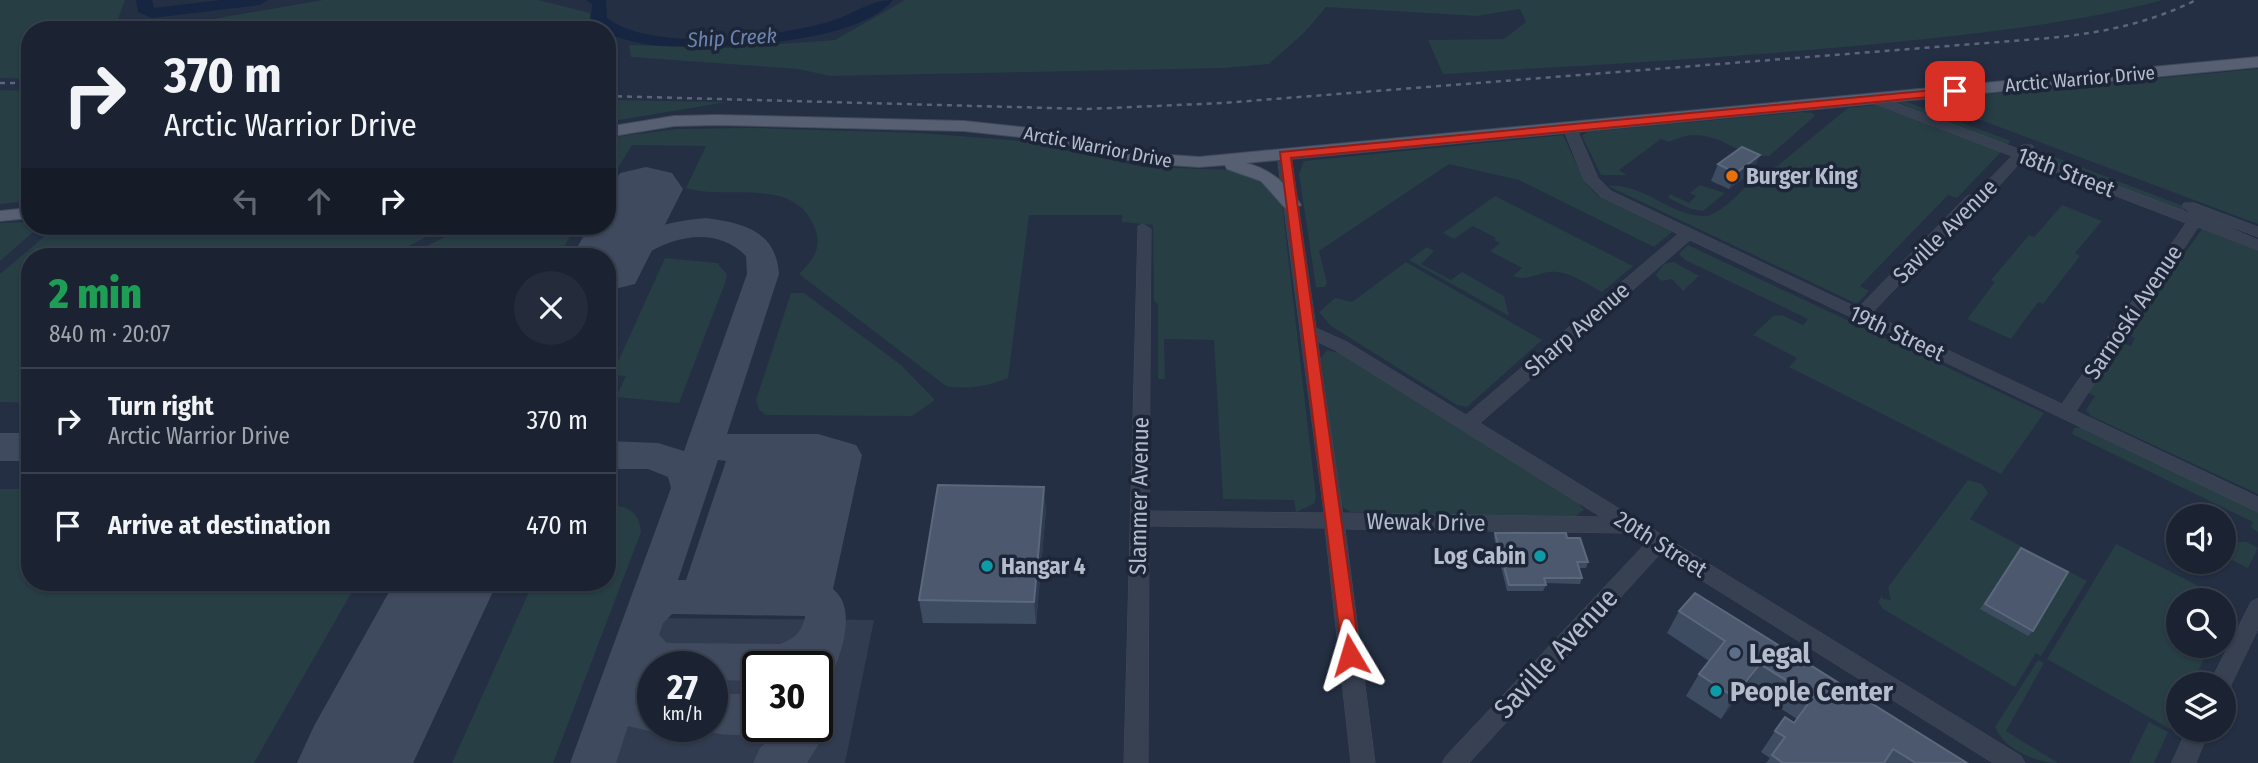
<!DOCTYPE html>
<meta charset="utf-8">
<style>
:root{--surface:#1b2332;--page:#242b3a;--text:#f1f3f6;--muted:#a0a4ac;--line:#39404d}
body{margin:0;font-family:"Fira Sans Condensed",sans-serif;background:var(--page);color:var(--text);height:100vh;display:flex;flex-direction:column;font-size:26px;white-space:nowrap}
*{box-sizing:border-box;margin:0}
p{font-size:23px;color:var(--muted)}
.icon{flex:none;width:38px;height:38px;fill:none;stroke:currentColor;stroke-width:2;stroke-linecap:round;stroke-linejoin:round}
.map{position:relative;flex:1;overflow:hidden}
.drawer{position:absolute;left:21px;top:248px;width:595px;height:343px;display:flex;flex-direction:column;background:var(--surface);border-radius:28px;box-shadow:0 2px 5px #0004,0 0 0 2px var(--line)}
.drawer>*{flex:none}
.banner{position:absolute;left:21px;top:21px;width:595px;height:214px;border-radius:28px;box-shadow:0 2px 5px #0004,0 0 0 2px var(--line);background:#1b2332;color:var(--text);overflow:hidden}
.controls{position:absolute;left:2166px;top:504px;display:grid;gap:14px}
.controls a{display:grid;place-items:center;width:70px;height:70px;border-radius:50%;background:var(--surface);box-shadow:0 2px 5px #0004,0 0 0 2px var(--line);font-size:35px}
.speed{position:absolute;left:637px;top:651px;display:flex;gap:14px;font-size:35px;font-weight:700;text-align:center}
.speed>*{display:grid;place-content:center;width:91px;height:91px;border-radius:50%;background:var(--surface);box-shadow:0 2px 5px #0004,0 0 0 2px var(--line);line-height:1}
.speed small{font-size:18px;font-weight:400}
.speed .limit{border:4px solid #111;border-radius:10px;background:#fff;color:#111}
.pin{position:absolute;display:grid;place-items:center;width:60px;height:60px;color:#fff;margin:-30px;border-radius:14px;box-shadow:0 4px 10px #0006}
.me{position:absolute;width:77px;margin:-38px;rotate:353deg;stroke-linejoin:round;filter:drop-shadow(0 0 5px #0008)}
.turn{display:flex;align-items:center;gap:24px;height:147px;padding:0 28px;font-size:32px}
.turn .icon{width:91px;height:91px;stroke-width:2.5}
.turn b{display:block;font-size:49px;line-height:60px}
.lanes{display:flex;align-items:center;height:66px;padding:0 28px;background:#0003;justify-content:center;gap:35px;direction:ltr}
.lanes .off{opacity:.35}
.round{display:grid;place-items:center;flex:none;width:74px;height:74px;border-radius:37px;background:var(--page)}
.summary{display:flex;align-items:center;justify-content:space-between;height:119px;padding:0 28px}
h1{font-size:42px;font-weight:800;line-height:52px;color:#1e9e55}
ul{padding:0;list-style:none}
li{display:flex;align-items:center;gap:21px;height:105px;padding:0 28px;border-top:2px solid var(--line)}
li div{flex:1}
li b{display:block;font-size:26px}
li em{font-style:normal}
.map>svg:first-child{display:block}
</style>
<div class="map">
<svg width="2258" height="763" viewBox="0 0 2258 763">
<rect width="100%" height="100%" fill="#242f43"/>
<path fill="#323c50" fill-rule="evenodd" d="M656,618L874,620L845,763H606ZM653,667H712V726H653ZM758,667H817V726H758Z"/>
<g fill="#263e44">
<polygon points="0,0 125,0 118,19 143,30 30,30 30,79 0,78"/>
<polygon points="323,0 538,0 590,13 589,30 150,30"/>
<path d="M905,0H2163C2068,25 1973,34 1876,44C1732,58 1587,65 1443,74L1428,40L1504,39L1526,22L1520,9L1477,16L1326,7L1305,32L1269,64L1223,68L830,76L798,69L631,57L629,45L726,48L835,40Z"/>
<polygon points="2258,69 2258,224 1930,101 1932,99"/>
<polygon points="0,90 30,91 30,201 0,204"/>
<polygon points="607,100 727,102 607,122"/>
<polygon points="1897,102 1907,102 2011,141 2006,146"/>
<path d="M1876,105L2001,152L1957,198L1948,195L1860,286L1869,291L1857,304L1608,186C1645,183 1672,218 1707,216C1735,207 1750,173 1777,166L1848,108Z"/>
<path d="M1801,112L1813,113L1815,116L1769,156C1734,159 1714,120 1669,142L1661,139L1619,170L1627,175H1601L1582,136L1587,132Z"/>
<path d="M753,128L921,133L1022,141L1143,167L1238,170L1253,173L1281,195L1316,497L1314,504L1296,512L1294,500L1223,499L1214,340L1164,339L1165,379H1158V304L1154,301L1153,225L1122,222V215H1029L1008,378C990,386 966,390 946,386L799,274C814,259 823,247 814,226C793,175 724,201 686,188L706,146L632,145L607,186V138L676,129Z"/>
<polygon points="1563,135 1585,182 1598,196 1672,232 1654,247 1519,180 1449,164 1319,251 1327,283 1325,287 1316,287 1299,174 1304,161"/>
<polygon points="2039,151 2186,207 2182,213 2033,156"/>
<polygon points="1700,185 1725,193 1703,211 1691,209 1668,198 1670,194 1689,203 1696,196 1690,193"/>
<path d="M1495,196L1633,266L1602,292C1587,284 1572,273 1556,272C1539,270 1529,283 1513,276L1522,268L1490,251L1500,243L1494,240L1496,238L1473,226L1454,239L1443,233Z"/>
<polygon points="2062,205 2102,221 2075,253 2080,256 2043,304 2038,302 2011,339 1967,319 1995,282 1991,280 2029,235 2034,237"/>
<polygon points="30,222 30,226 40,226 0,261 0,223"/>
<polygon points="57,226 446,226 389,257 30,257 30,403 0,402 0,274"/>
<polygon points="466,226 576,226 558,257 406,257"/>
<polygon points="2202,229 2258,250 2258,494 2091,416 2086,410 2095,396 2088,393 2123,343 2131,346 2135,338 2128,335"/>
<polygon points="1688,245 2044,413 2001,474 1789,367 1797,358 1753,335 1773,316 1782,315 1803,325 1808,319 1685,260 1679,254"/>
<polygon points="1427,247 1434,251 1421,264 1451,280 1462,272 1504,296 1509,316 1409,260"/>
<polygon points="665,258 717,263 727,274 725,283 679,403 616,397 626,376 612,375"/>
<polygon points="1406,262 1542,340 1467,407 1457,405 1331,326 1319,312 1335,298 1352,302"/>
<polygon points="1674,262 1699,276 1683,291 1672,279 1661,281 1656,275 1664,264"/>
<polygon points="791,293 804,293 901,365 935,400 912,416 766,415 759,410 756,400"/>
<polygon points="1327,350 1344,354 1575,499 1584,510 1574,517 1350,512 1341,506 1321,358"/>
<polygon points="2082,427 2258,509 2258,532 2251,527 2253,522 2072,434 2074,428"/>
<polygon points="1968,480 1982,484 1988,493 1970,519 2087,581 2041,656 2036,653 2015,687 1883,609 1878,602 1882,595 1883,599 1891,600 1888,587"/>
<polygon points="0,489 30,489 30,583 357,583 254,763 0,763"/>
<path d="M607,505C628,506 639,511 641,532L553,763H452L533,583H607Z"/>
<polygon points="2237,542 2247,542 2258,548 2248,568 2228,558"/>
<polygon points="2116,544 2224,599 2231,604 2224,617 2224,600 2179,600 2179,646 2210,646 2192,684 2179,684 2179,710 2170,729 2047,659"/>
<path d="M2038,660L2044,663L2006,731L2058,763C2036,763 2004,749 1995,727Z"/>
<polygon points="2149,722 2168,732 2154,763 2129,763"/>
</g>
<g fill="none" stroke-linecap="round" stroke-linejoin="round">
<g fill="#152542" fill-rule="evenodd">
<polygon points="136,0 152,0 154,8 221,0 268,0 260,5 152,18 138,12"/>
<path d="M586,0H606L607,18C652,53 774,37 828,22C851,16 869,0 893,0C855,46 708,50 651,45C637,43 623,39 610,35L607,30H603L591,19L592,4Z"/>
</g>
<g fill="#3f4a5e" fill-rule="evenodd">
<path d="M706,218C744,223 776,231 779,274L727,434H818L856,445L862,455L833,589C858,608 841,657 829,680L817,684V667H758V681L712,680V667H653V676L644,690L653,692V726H668L653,732L628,726L616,763H570L671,488L668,477L648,469H607V441L658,443L684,451L747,274L746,256C714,224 669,237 635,261C625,269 620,276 607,279V257H601C631,231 668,221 706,218ZM718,460L726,461L686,580H678ZM672,614L805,616V617C801,633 795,638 780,644L667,643L659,635L663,623Z"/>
<rect x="0" y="433" width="30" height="28"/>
<path d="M712,694H758V726H814L820,742L807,763H753L760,748L772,736L770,729C747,738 718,736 696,728L712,726Z"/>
</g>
<g fill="#3f4a5e" fill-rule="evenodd">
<polygon points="646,167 672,173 683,189 635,284 607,291 607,257 572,257 589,226 607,226 607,193 620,173"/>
<polygon points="394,583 497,583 413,763 297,763 314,726"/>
</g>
<defs>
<g id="minor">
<path d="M1875,95L2018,149L2022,145H2032L2034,148L2030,153L2192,214L2182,206L2184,203H2194L2258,227V237L2205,217L2258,240V250L2198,227L2076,411L2258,497V512L1690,240L1480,423L2021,756L2025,763H1993L1660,554L1469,763H1442L1446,756L1645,544L1626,533L1345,529L1375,763H1351L1325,528L1149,526L1148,763H1124L1138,226L1143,224L1151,229L1149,511L1324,513L1277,155L1279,152H1289L1291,155L1316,328L1347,342L1466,415L1678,234L1601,197L1584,180L1563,128L1565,125H1575L1598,178L1611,191L1858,308L1967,196L1975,194L2012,156L1870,102V96ZM2023,160L2186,223L2062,404L1871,314L1977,203L1985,201ZM1318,342L1335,350L1601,517L1343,513Z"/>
<polygon points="2258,599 2258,629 2228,691 2224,692 2224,684 2209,684 2251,602"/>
<polygon points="2187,730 2209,730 2196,763 2172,763"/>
</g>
<g id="major">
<path d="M2258,57V67L1246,163C1272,170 1286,183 1301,205L1292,210L1286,209L1261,181L1227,169L1225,165L1199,167L1141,163L1039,139L964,131L718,125L674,126L607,137V127L674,116L718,115L964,121L1039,129L1141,153L1199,157Z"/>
<polygon points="30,208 30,218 0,221 0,211"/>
</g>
</defs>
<use href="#minor" stroke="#424a5c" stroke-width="1"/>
<use href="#major" stroke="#424a5c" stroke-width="2"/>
<use href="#minor" fill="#384152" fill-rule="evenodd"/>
<use href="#major" fill="#566072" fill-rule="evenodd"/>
<g stroke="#5a657a" stroke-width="2.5" stroke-dasharray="5 5" stroke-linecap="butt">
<polyline points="0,83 30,83"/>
<path d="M607,96L1087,109L1223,103L2050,38C2101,33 2150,23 2196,0"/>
</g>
</g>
<g fill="#3e4c61">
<polygon points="1718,164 1753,171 1729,189 1711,181"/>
<polygon points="1046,509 1036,624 923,623 919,600"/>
<polygon points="1495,533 1567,538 1588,562 1586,568 1579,568 1582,578 1580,584 1545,583 1546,585 1543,591 1507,591 1494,538"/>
<polygon points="2021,548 2033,631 2028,636 1980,609"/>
<polygon points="1679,611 1967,763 1766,763 1770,758 1761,752 1775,731 1794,723 1797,719 1746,686 1721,719 1686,696 1699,674 1709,661 1667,633"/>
</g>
<g fill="#2e3b50">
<polygon points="1760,155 1753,171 1729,189 1736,173"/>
<polygon points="1044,487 1046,509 1036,624 1034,602"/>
<polygon points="1760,664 1746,686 1721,719 1734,697"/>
</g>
<g fill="#4b586d" stroke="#5b687c" stroke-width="2">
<polygon points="1742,147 1760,155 1736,173 1718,164"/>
<polygon points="938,485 1044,487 1034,602 919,600"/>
<polygon points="1495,533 1566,533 1567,538 1580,538 1588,562 1577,562 1582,578 1544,578 1546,585 1509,585"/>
<polygon points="2021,548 2068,572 2033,631 1985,604"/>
<polygon points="1695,593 1967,763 1916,763 1893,749 1884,763 1783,763 1772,755 1785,737 1775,731 1785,717 1794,723 1813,697 1760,664 1734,697 1699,674 1725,641 1679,611"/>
</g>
<polygon fill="#d93025" stroke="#8d1f18" stroke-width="2" points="1955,88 1961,91 1960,94 1291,158 1360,655 1357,661 1343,661 1280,152"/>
<circle fill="#e8710a" stroke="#1d2638" stroke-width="2.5" cx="1732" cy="176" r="7"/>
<g fill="#0f9aa8" stroke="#1d2638" stroke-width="2.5">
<circle cx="1540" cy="556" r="7"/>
<circle cx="987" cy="566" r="7"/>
<circle cx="1716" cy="691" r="7"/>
</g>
<circle fill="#5c6f8a" stroke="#1d2638" stroke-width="2.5" cx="1735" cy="653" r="7"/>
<g text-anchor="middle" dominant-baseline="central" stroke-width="7" stroke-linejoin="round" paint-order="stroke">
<g font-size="19" fill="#b5bdcc" stroke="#1d2638">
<text transform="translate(2080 79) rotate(-5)">Arctic Warrior Drive</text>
<text transform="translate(1098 147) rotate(11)">Arctic Warrior Drive</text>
</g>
<g font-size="21" font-style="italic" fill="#6c84ae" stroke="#1d2638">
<text transform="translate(732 38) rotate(-3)">Ship Creek</text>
</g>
<g font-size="23" fill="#b5bdcc" stroke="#1d2638">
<text transform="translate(2066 172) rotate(21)">18th Street</text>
<text transform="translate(1945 231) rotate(-45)">Saville Avenue</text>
<text transform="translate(2133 312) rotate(-56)">Sarnoski Avenue</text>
<text transform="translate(1577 329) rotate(-41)">Sharp Avenue</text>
<text transform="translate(1897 333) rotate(25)">19th Street</text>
<text transform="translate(1139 496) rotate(-89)">Slammer Avenue</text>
<text transform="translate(1426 522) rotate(1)">Wewak Drive</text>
<text transform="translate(1661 544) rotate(32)">20th Street</text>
</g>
<g font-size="23" font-weight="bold" fill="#b5bdcc" stroke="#1d2638" text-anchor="start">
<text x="1746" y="176">Burger King</text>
<text x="1526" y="556" text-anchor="end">Log Cabin</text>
<text x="1001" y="566">Hangar 4</text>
</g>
<g font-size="28" fill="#b5bdcc" stroke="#1d2638">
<text transform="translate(1556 653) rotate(-47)">Saville Avenue</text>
</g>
<g font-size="28" font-weight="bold" fill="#b5bdcc" stroke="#1d2638" text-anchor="start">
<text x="1749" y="653">Legal</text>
<text x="1730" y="691">People Center</text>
</g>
</g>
</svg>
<div class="controls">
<a><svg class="icon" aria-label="sound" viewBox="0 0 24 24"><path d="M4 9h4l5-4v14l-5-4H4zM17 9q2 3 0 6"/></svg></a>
<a><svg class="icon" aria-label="search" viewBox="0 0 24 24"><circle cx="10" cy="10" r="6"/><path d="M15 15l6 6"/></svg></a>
<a><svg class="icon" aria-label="layers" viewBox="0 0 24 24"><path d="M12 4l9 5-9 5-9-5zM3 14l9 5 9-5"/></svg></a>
</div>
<div class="speed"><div>27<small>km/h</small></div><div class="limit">30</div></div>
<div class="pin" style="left:1955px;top:91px;background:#d93025"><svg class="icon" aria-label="arrive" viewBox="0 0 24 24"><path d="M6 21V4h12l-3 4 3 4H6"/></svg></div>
<svg class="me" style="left:1350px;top:655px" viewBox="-20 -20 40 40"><path d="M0-17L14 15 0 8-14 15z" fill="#d93025" stroke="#fff" stroke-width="4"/></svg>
<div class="banner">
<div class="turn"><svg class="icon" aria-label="right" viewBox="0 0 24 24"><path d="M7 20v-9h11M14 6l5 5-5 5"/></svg><div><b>370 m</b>Arctic Warrior Drive</div></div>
<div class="lanes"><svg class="icon off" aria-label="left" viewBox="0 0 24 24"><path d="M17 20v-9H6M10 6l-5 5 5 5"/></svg><svg class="icon off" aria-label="ahead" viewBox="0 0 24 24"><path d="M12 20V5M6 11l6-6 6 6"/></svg><svg class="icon" aria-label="right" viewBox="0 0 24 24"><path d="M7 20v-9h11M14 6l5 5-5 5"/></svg></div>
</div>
<section class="drawer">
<div class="summary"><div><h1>2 min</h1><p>840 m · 20:07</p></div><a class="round"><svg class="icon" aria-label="close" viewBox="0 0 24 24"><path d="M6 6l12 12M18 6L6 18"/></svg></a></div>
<ul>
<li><svg class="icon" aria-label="right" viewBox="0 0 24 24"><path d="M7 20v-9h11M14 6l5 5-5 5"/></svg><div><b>Turn right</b><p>Arctic Warrior Drive</p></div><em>370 m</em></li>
<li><svg class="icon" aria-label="arrive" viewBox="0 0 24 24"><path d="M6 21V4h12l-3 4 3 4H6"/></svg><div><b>Arrive at destination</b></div><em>470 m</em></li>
</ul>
</section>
</div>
